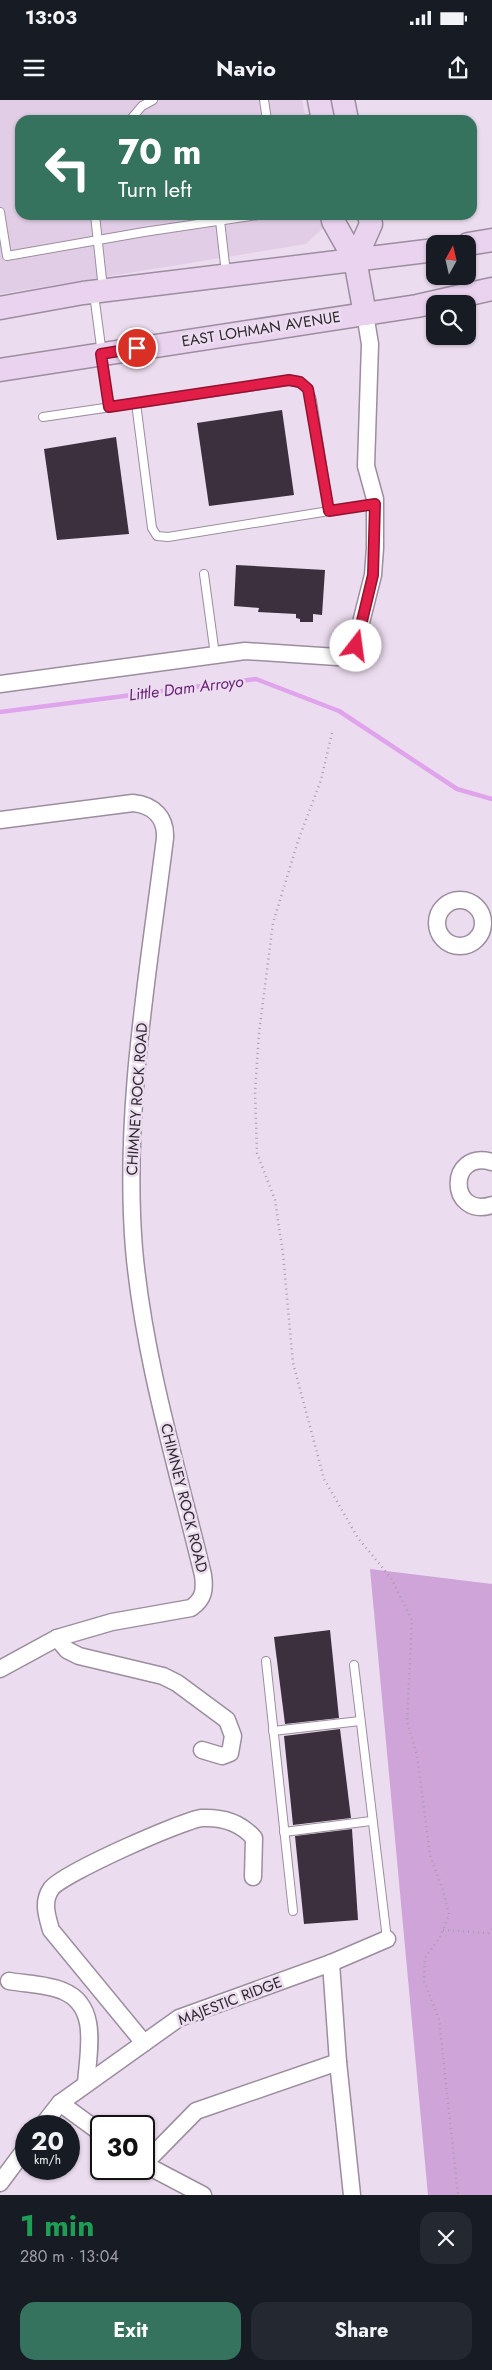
<!DOCTYPE html>
<meta charset="utf-8">
<style>
:root{--surface:#171b24;--page:#242831;--text:#f1f3f6;--muted:#9ea1a6;--accent:#35735f}
body{margin:0;font-family:Jost,sans-serif;background:var(--page);color:var(--text);height:100vh;display:flex;flex-direction:column;font-size:19px;white-space:nowrap}
*{box-sizing:border-box;margin:0}
p{font-size:16px;color:var(--muted)}
.icon{flex:none;width:28px;height:28px;fill:none;stroke:currentColor;stroke-width:2;stroke-linecap:round;stroke-linejoin:round}
.map{position:relative;height:2095px;overflow:hidden}
.side{display:flex;flex-direction:column;background:var(--surface);flex:1}
.side>*{flex:none}
.hud{position:absolute;left:15px;top:15px;width:462px;height:105px;border-radius:15px;box-shadow:0 1px 4px #0004;background:#35735f;color:#fff;overflow:hidden}
.needle{width:32px;rotate:8deg}
.fabs{position:absolute;left:426px;top:135px;display:grid;gap:10px}
.fabs a{display:grid;place-items:center;width:50px;height:50px;border-radius:10px;background:var(--surface);box-shadow:0 1px 4px #0004;font-size:25px}
.speed{position:absolute;left:15px;top:2015px;display:flex;gap:10px;font-size:25px;font-weight:700;text-align:center}
.speed>*{display:grid;place-content:center;width:65px;height:65px;border-radius:50%;background:var(--surface);box-shadow:0 1px 4px #0004;line-height:1}
.speed small{font-size:12px;font-weight:400}
.speed .limit{border:2px solid #111;border-radius:8px;background:#fff;color:#111}
.pin{position:absolute;display:grid;place-items:center;width:42px;height:42px;color:#fff;margin:-21px;border:2px solid #fff;border-radius:50%;box-shadow:0 1px 5px #0007}
.me{position:absolute;width:55px;margin:-28px;rotate:15deg;stroke-linejoin:round;filter:drop-shadow(0 0 4px #0008)}
.turn{display:flex;align-items:center;gap:18px;height:105px;padding:0 20px;font-size:22px}
.turn .icon{width:65px;height:65px;stroke-width:2.5}
.turn b{display:block;font-size:35px;line-height:42px}
.round{display:grid;place-items:center;flex:none;width:52px;height:52px;border-radius:15px;background:var(--page)}
.head{display:flex;align-items:center;justify-content:space-between;height:85px;padding:0 20px}
h1{font-size:30px;font-weight:700;line-height:38px;color:#1e9e55}
.primary-button{display:flex;gap:10px;margin-top:auto;padding:10px 20px}
.primary-button a{flex:1;height:58px;border-radius:15px;background:var(--accent);color:#fff;font-size:20px;font-weight:700;line-height:58px;text-align:center}
.primary-button a+a{background:var(--page);color:var(--text)}
.status{display:flex;justify-content:space-between;align-items:center;height:35px;padding:0 25px;background:var(--surface);direction:ltr}
.status svg{height:14px;fill:currentColor}
header{display:flex;justify-content:space-between;align-items:center;height:65px;padding:0 20px;background:var(--surface);font-size:22px;font-weight:700}
.map>svg:first-child{display:block}
</style>
<div class="status"><b>13:03</b><svg viewBox="0 0 49 12"><path d="M0 12V9h3v3zM5 12V6h3v6zM10 12V3h3v9zM15 12V0h3v12zM26 1h20v11H26zM47 4h2v5h-2z"/></svg></div>
<header><svg class="icon" aria-label="menu" viewBox="0 0 24 24"><path d="M4 6h16M4 12h16M4 18h16"/></svg>Navio<svg class="icon" aria-label="share" viewBox="0 0 24 24"><path d="M12 15V3M7 8l5-5 5 5M5 13v7h14v-7"/></svg></header>
<div class="map">
<svg width="492" height="2095" viewBox="0 0 492 2095">
<rect width="100%" height="100%" fill="#ecdcef"/>
<polygon fill="#e2cde6" points="0,0 302,0 306,20 20,20 20,115 321,115 323,128 306,144 0,194"/>
<polygon fill="#cfa4d9" points="370,1469 492,1484 492,2095 428,2095"/>
<g fill="none" stroke-linecap="round" stroke-linejoin="round">
<polyline stroke="#dfa4ec" stroke-width="4.5" points="0,612 256,579 339,611 457,689 492,699"/>
</g>
<g fill="#3c303f">
<polygon points="282,310 294,395 209,406 197,323"/>
<polygon points="116,337 129,434 57,440 44,349"/>
<polygon points="236,465 325,470 322,515 313,514 313,522 300,522 300,519 296,518 296,514 258,512 259,508 234,506"/>
<polygon points="330,1530 339,1618 285,1624 274,1537"/>
<polygon points="340,1629 351,1718 293,1725 284,1636"/>
<polygon points="352,1729 358,1820 304,1824 295,1736"/>
</g>
<g fill="none" stroke-linecap="round" stroke-linejoin="round">
<defs>
<g id="lane">
<polyline points="264,0 267,20"/>
<polyline points="130,20 142,6 153,0"/>
<polyline points="304,20 320,18"/>
<polyline points="0,112 7,156 144,132 258,115"/>
<polyline points="95,115 103,189"/>
<polyline points="220,121 226,173"/>
<polyline points="94,194 109,307"/>
<polyline points="136,303 152,428 157,436 168,437 329,411"/>
<path d="M43,317L289,281C303,283 308,286 312,300L329,411L375,404"/>
<polyline points="204,474 215,555"/>
<polyline points="266,1561 293,1811"/>
<polyline points="354,1565 387,1839"/>
<polyline points="273,1631 360,1621"/>
<polyline points="284,1732 371,1721"/>
</g>
<g id="street">
<polyline points="0,584 245,551 352,558 373,475 375,448 375,399 366,366 370,244 365,214"/>
<path d="M0,720L133,703C154,705 166,718 165,738C148,875 123,1012 134,1149C144,1260 177,1367 203,1475C205,1490 204,1499 191,1508L112,1522L57,1538L0,1569"/>
<circle cx="460" cy="823" r="23"/>
<path d="M492,1062C447,1049 448,1119 492,1105"/>
<polyline points="57,1538 67,1550 79,1556 163,1576 177,1583 227,1620 233,1636 230,1653 222,1656 202,1650"/>
<path d="M9,1881C26,1884 47,1884 63,1891C100,1906 88,1952 86,1984"/>
<path d="M144,1943L51,1830C47,1816 42,1802 51,1789C61,1774 183,1720 202,1718C222,1717 241,1723 254,1738L253,1777"/>
<polyline points="338,1962 352,2095"/>
<polyline points="60,2003 101,2033"/>
<polyline points="42,2026 60,2003 179,1918 331,1863 387,1839"/>
<polyline points="144,2064 196,2011 338,1962 331,1863"/>
<polyline points="144,2064 203,2095"/>
<polyline points="0,2083 26,2048"/>
</g>
<g id="secondary">
<polyline points="319,0 323,20"/>
<polyline points="343,0 347,20"/>
<polyline points="332,115 333,121 355,160 365,214"/>
<polyline points="468,144 492,140"/>
<polyline points="355,160 371,124 369,115"/>
<polyline points="0,208 83,193 435,150"/>
<polyline points="0,270 417,206 492,189"/>
</g>
</defs>
<use href="#lane" stroke="#9c8d9f" stroke-width="10"/>
<use href="#street" stroke="#9c8d9f" stroke-width="19"/>
<use href="#secondary" stroke="#9c8d9f" stroke-width="25"/>
<g stroke="#a99dac" stroke-width="2.5" stroke-dasharray="1 4" stroke-linecap="butt">
<polyline points="332,633 321,680 298,741 273,823 259,933 255,992 257,1053 275,1100 283,1154 293,1263 324,1379 358,1438 391,1478 412,1520 407,1622 417,1655 430,1755 443,1790 449,1815 439,1839 425,1858 424,1881 439,1919 458,2095"/>
<polyline points="443,1830 488,1833 492,1829"/>
</g>
<use href="#lane" stroke="#fff" stroke-width="8"/>
<use href="#street" stroke="#fff" stroke-width="16"/>
<use href="#secondary" stroke="#ead3ef" stroke-width="22"/>
</g>
<g fill="none" stroke-linecap="round" stroke-linejoin="round">
<defs>
<polyline id="route" points="137,248 101,254 109,307 289,280 300,282 308,289 329,411 375,404 373,475 356,546"/>
</defs>
<use href="#route" stroke="#92132f" stroke-width="12"/>
<use href="#route" stroke="#e11d48" stroke-width="9"/>
</g>
<g text-anchor="middle" dominant-baseline="central" stroke-width="5" stroke-linejoin="round" paint-order="stroke">
<g font-size="15" fill="#2e282f" stroke="#ecdcef">
<text transform="translate(261 229) rotate(-9)">EAST LOHMAN AVENUE</text>
<text transform="translate(137 999) rotate(-86)">CHIMNEY ROCK ROAD</text>
<text transform="translate(184 1398) rotate(76)">CHIMNEY ROCK ROAD</text>
<text transform="translate(230 1901) rotate(-21)">MAJESTIC RIDGE</text>
</g>
<g font-size="16" font-style="italic" fill="#672276" stroke="#ecdcef">
<text transform="translate(186 588) rotate(-7)">Little Dam Arroyo</text>
</g>
</g>
</svg>
<div class="fabs">
<a><svg class="needle" viewBox="-14 -14 28 28"><path d="M0-13l5 13h-10z" fill="#e53935"/><path d="M0 13l5-13h-10z" fill="#9ea1a6"/></svg></a>
<a><svg class="icon" aria-label="search" viewBox="0 0 24 24"><circle cx="10" cy="10" r="6"/><path d="M15 15l6 6"/></svg></a>
</div>
<div class="speed"><div>20<small>km/h</small></div><div class="limit">30</div></div>
<div class="pin" style="left:137px;top:248px;background:#d93025"><svg class="icon" aria-label="arrive" viewBox="0 0 24 24"><path d="M6 21V4h12l-3 4 3 4H6"/></svg></div>
<svg class="me" style="left:356px;top:546px" viewBox="-20 -20 40 40"><circle r="19" fill="#fff"/><path d="M0-13L10 11 0 6-10 11z" fill="#e11d48"/></svg>
<div class="hud">
<div class="turn"><svg class="icon" aria-label="left" viewBox="0 0 24 24"><path d="M17 20v-9H6M10 6l-5 5 5 5"/></svg><div><b>70 m</b>Turn left</div></div>
</div>
</div>
<section class="side">
<div class="head"><div><h1>1 min</h1><p>280 m · 13:04</p></div><a class="round"><svg class="icon" aria-label="close" viewBox="0 0 24 24"><path d="M6 6l12 12M18 6L6 18"/></svg></a></div>
<div class="primary-button"><a>Exit</a><a>Share</a></div>
</section>
